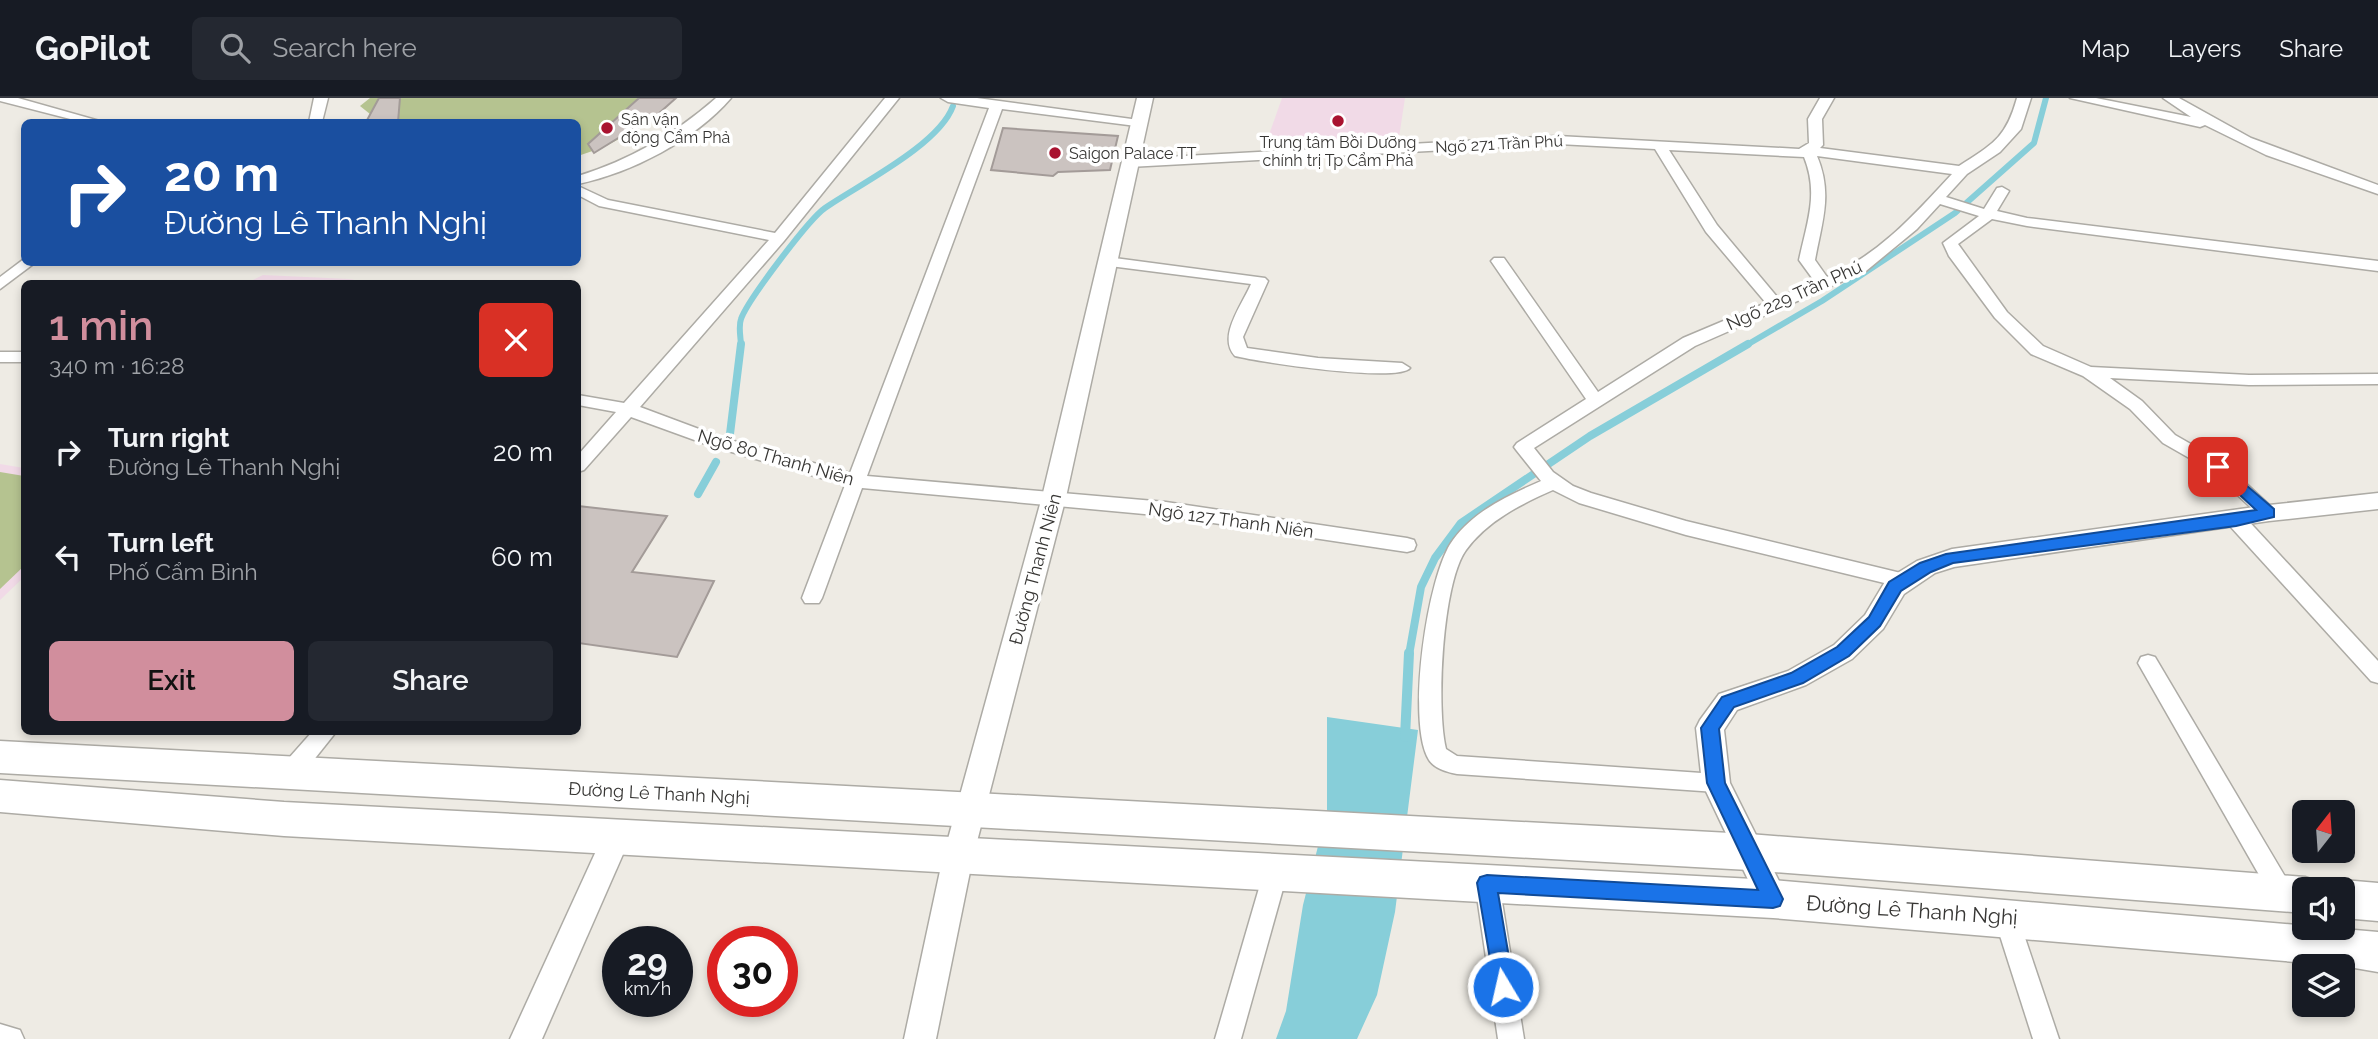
<!DOCTYPE html>
<meta charset="utf-8">
<style>
:root{--surface:#171b24;--page:#242831;--text:#f1f3f6;--muted:#9ea1a6;--line:#363941;--accent:#d18e9d}
body{margin:0;font-family:Raleway,sans-serif;background:var(--page);color:var(--text);height:100vh;display:flex;flex-direction:column;font-size:26px;white-space:nowrap}
*{box-sizing:border-box;margin:0}
p{font-size:23px;color:var(--muted)}
.icon{flex:none;width:38px;height:38px;fill:none;stroke:currentColor;stroke-width:2;stroke-linecap:round;stroke-linejoin:round}
.map{position:relative;flex:1;overflow:hidden}
.side{position:absolute;left:21px;top:182px;width:560px;height:455px;display:flex;flex-direction:column;background:var(--surface);border-radius:10px;box-shadow:0 4px 10px #0003}
.side>*{flex:none}
.banner{position:absolute;left:21px;top:21px;width:560px;height:147px;border-radius:10px;box-shadow:0 4px 10px #0003;background:#1a4fa0;color:#fff;overflow:hidden}
.needle{width:46px;rotate:17deg}
.buttons{position:absolute;left:2292px;top:702px;display:grid;gap:14px}
.buttons a{display:grid;place-items:center;width:63px;height:63px;border-radius:10px;background:var(--surface);box-shadow:0 4px 10px #0003;font-size:35px}
.speed{position:absolute;left:602px;top:828px;display:flex;gap:14px;font-size:35px;font-weight:700;text-align:center}
.speed>*{display:grid;place-content:center;width:91px;height:91px;border-radius:50%;background:var(--surface);box-shadow:0 4px 10px #0003;line-height:1}
.speed small{font-size:18px;font-weight:400}
.speed .limit{border:10px solid #d22;background:#fff;color:#111}
.pin{position:absolute;display:grid;place-items:center;width:60px;height:60px;color:#fff;margin:-30px;border-radius:14px;box-shadow:0 4px 10px #0006}
.me{position:absolute;width:77px;margin:-38px;rotate:351deg;stroke-linejoin:round;filter:drop-shadow(0 0 5px #0008)}
.turn{display:flex;align-items:center;gap:24px;height:147px;padding:0 28px;font-size:32px}
.turn .icon{width:91px;height:91px;stroke-width:2.5}
.turn b{display:block;font-size:49px;line-height:60px}
.round{display:grid;place-items:center;flex:none;width:74px;height:74px;border-radius:10px;background:var(--page)}
.summary{display:flex;align-items:center;justify-content:space-between;height:119px;padding:0 28px}
h1{font-size:42px;font-weight:600;line-height:52px;color:var(--accent)}
.primary-button{display:flex;gap:14px;margin-top:auto;padding:14px 28px}
.primary-button a{flex:1;height:80px;border-radius:10px;background:var(--accent);color:#111;font-size:28px;font-weight:600;line-height:80px;text-align:center}
.primary-button a+a{background:var(--page);color:var(--text)}
ul{padding:0;list-style:none}
li{display:flex;align-items:center;gap:21px;height:105px;padding:0 28px}
li div{flex:1}
li b{display:block;font-size:26px}
li em{font-style:normal}
header{display:flex;align-items:center;gap:42px;box-sizing:border-box;height:98px;padding:0 35px;background:var(--surface);border-bottom:2px solid var(--line)}
header strong{font-size:33px}
nav{display:flex;gap:38px;margin-inline-start:auto;font-size:24px}
.search{width:490px;height:63px;background:var(--page);display:flex;align-items:center;gap:18px;box-sizing:border-box;padding:0 24px;border-radius:10px;color:var(--muted);font-size:26px}
.map>svg:first-child{display:block}
</style>
<header>
<strong>GoPilot</strong>
<div class="search"><svg class="icon" aria-label="search" viewBox="0 0 24 24"><circle cx="10" cy="10" r="6"/><path d="M15 15l6 6"/></svg>Search here</div>
<nav><a>Map</a><a>Layers</a><a>Share</a></nav>
</header>
<div class="map">
<svg width="2378" height="941" viewBox="0 0 2378 941">
<rect width="100%" height="100%" fill="#eeebe4"/>
<g fill="#f1dae7">
<polygon points="1282,0 1405,0 1398,46 1265,48"/>
<polygon points="263,177 349,181 371,185 247,185"/>
<polygon points="0,366 24,370 24,479 0,502"/>
</g>
<g fill="#b5c390">
<polygon points="370,0 676,0 647,26 604,49 578,58 578,24 366,24 370,16 360,8"/>
<polygon points="0,374 24,378 24,468 0,491"/>
</g>
<polygon fill="#87ced9" points="1327,619 1418,632 1395,814 1377,897 1357,941 1276,941 1286,913 1303,807 1327,713"/>
<g fill="none" stroke-linecap="round" stroke-linejoin="round">
<g stroke="#87ced9" stroke-width="6">
<path d="M741,248C741,240 738,229 741,221C747,203 809,121 825,110C860,86 939,47 953,8"/>
<polyline points="1745,248 1822,203 1955,115 2034,45 2046,0"/>
</g>
<g stroke="#87ced9" stroke-width="8">
<polyline points="729,344 741,246"/>
<polyline points="698,396 716,364"/>
<polyline points="1409,557 1421,489 1435,460 1461,425 1590,338 1748,246"/>
</g>
<polyline stroke="#87ced9" stroke-width="10" points="1405,639 1409,555"/>
</g>
<g fill="#cbc3c0" stroke="#a39b98" stroke-width="2">
<polygon points="379,0 400,0 398,24 366,24"/>
<polygon points="639,0 676,0 647,26 641,26 594,55 588,46"/>
<polygon points="1003,30 1118,38 1110,72 1058,74 1053,78 991,72"/>
<polygon points="578,408 667,418 632,474 714,483 677,559 578,545"/>
</g>
<g fill="none" stroke-linecap="round" stroke-linejoin="round">
<defs>
<g id="minor">
<polygon points="0,0 18,0 103,24 82,24 0,3"/>
<polygon points="314,0 328,0 322,24 309,24"/>
<path d="M716,0H731C695,42 631,75 578,86V78C630,62 675,36 716,0Z"/>
<polygon points="885,0 899,0 784,143 640,309 723,340 850,375 989,10 948,4 941,0 977,0 1139,22 1144,23 1144,29 1002,11 867,378 1166,404 1407,440 1414,442 1416,447 1414,452 1407,454 1166,418 862,390 822,500 819,505 805,505 802,500 845,387 711,348 631,319 584,372 578,374 578,357 616,314 578,307 578,297 624,305 769,142 599,108 578,97 578,88 608,102 775,135"/>
<path d="M1820,0H1834L1822,21L1823,47L1820,50L1959,68C1993,46 2006,40 2017,0H2031L2021,31L2000,54L1967,76L1946,99L1984,111L1997,90L2002,89L2009,93L1997,113L2027,120L2378,163V173L2027,128L1992,121L1958,146L2007,214L2043,248L2091,269L2249,277L2378,276V286L2249,287L2110,280L2142,303L2175,337L2224,365L2278,415L2276,420H2262L2212,373L2163,345L2130,311L2083,278L2031,256L1995,220L1949,158L1943,145L1979,118L1940,106L1917,131L1866,173L1695,248L1534,350L1553,374L1573,388L1591,395L1686,423L1905,476L1912,478L1915,483L1912,488L1905,490L1686,437L1579,405L1553,392C1521,406 1487,423 1466,452C1442,485 1436,611 1446,651L1457,658L1716,676L1724,678L1727,685L1724,692L1716,694L1457,676C1447,674 1435,671 1429,662C1406,626 1427,476 1453,442C1474,413 1509,397 1541,383L1517,353L1514,349L1517,345L1586,301L1491,163L1494,160H1504L1598,294L1683,240L1766,205L1706,134L1655,51L1558,46L1129,69L1122,65L1129,61L1558,38L1799,51L1809,45L1808,21ZM1669,52L1804,59C1819,96 1807,124 1799,162L1815,184L1778,200L1717,127ZM1817,58L1952,76C1915,116 1879,157 1827,179L1815,162C1822,123 1833,96 1817,58Z"/>
<polygon points="2070,0 2096,0 2191,19 2163,0 2179,0 2251,40 2378,87 2378,96 2266,57 2205,27 2200,29"/>
<path d="M1107,159L1265,180L1268,183L1243,239L1247,250L1318,260L1402,265L1410,270C1398,285 1259,264 1235,258C1217,239 1242,207 1251,186L1102,167V161Z"/>
<polygon points="24,161 24,164 36,164 0,191 0,179"/>
<rect x="0" y="254" width="24" height="10"/>
<polygon points="2236,415 2243,417 2378,563 2378,585 2371,583 2229,427 2227,422"/>
<polygon points="2148,557 2155,559 2290,787 2294,795 2290,803 2282,806 2274,803 2138,565 2141,559"/>
<polygon points="312,634 336,634 297,683 289,685 281,683 278,676 281,669"/>
<polygon points="1276,763 1284,766 1288,773 1241,941 1215,941 1264,773 1268,766"/>
<polygon points="1487,774 1495,778 1499,785 1524,941 1498,941 1475,785 1479,778"/>
<polygon points="2006,808 2014,811 2018,819 2059,941 2033,941 1994,819 1998,811"/>
<polygon points="0,926 20,932 24,941 0,941"/>
</g>
<g id="tertiary">
<polygon points="1137,0 1153,0 1066,399 973,759 936,941 904,941 943,759 1042,399"/>
<polygon points="2378,395 2378,411 2269,423 1954,469 1935,475 1904,496 1883,531 1852,561 1806,587 1737,612 1724,632 1730,685 1788,801 1784,811 1773,815 1762,811 1702,685 1696,630 1700,622 1719,596 1788,573 1834,547 1865,517 1886,482 1917,463 1952,451 2269,407"/>
<polygon points="617,725 627,729 631,738 542,941 510,941 607,729"/>
</g>
<g id="trunk">
<polygon points="0,643 1749,736 2305,779 2319,784 2323,791 2305,791 2305,815 1749,772 0,675"/>
<polygon points="0,682 284,704 1773,782 2378,834 2378,874 2343,868 1773,820 284,738 0,714"/>
<polygon points="2343,782 2378,785 2378,823 2343,820 2343,791 2327,791"/>
</g>
</defs>
<use href="#minor" stroke="#adaba5" stroke-width="3"/>
<use href="#tertiary" stroke="#adaba5" stroke-width="3"/>
<use href="#trunk" stroke="#adaba5" stroke-width="3"/>
<use href="#minor" fill="#fff" fill-rule="evenodd"/>
<use href="#tertiary" fill="#fff" fill-rule="evenodd"/>
<use href="#trunk" fill="#fff" fill-rule="evenodd"/>
</g>
<polygon fill="#1a73e8" stroke="#114b97" stroke-width="2" points="2218,363 2274,411 2274,419 2236,428 1953,465 1931,474 1901,493 1880,528 1849,558 1803,585 1734,609 1719,631 1725,685 1783,801 1780,808 1773,810 1498,795 1514,889 1511,896 1503,899 1496,896 1477,785 1480,779 1487,777 1758,792 1707,685 1701,630 1722,599 1791,575 1837,549 1869,519 1889,484 1920,465 1946,456 2256,412 2213,372 2211,369"/>
<g fill="#a91330" stroke="#fff" stroke-width="2.5">
<circle cx="1338" cy="23" r="7"/>
<circle cx="607" cy="30" r="7"/>
<circle cx="1055" cy="55" r="7"/>
</g>
<g text-anchor="middle" dominant-baseline="central" stroke-width="7" stroke-linejoin="round" paint-order="stroke">
<g font-size="16" fill="#373634" stroke="#fff" text-anchor="start">
<text x="621" y="21">Sân vận<tspan x="621" dy="18">động Cẩm Phả</tspan></text>
<text x="1338" y="44" text-anchor="middle">Trung tâm Bồi Dưỡng<tspan x="1338" dy="18">chính trị Tp Cẩm Phả</tspan></text>
<text x="1069" y="55">Saigon Palace TT</text>
</g>
<g font-size="16" fill="#373634" stroke="#fff">
<text transform="translate(1499 46) rotate(-3)">Ngõ 271 Trần Phú</text>
</g>
<g font-size="18" fill="#373634" stroke="#fff">
<text transform="translate(1794 197) rotate(-24)">Ngõ 229 Trần Phú</text>
<text transform="translate(776 359) rotate(16)">Ngõ 80 Thanh Niên</text>
<text transform="translate(1231 422) rotate(8)">Ngõ 127 Thanh Niên</text>
<text transform="translate(1035 471) rotate(-75)">Đường Thanh Niên</text>
<text transform="translate(659 695) rotate(3)">Đường Lê Thanh Nghị</text>
</g>
<g font-size="21" fill="#373634" stroke="#fff">
<text transform="translate(1912 812) rotate(4)">Đường Lê Thanh Nghị</text>
</g>
</g>
</svg>
<div class="buttons">
<a><svg class="needle" viewBox="-14 -14 28 28"><path d="M0-13l5 13h-10z" fill="#e53935"/><path d="M0 13l5-13h-10z" fill="#9ea1a6"/></svg></a>
<a><svg class="icon" aria-label="sound" viewBox="0 0 24 24"><path d="M4 9h4l5-4v14l-5-4H4zM17 9q2 3 0 6"/></svg></a>
<a><svg class="icon" aria-label="layers" viewBox="0 0 24 24"><path d="M12 4l9 5-9 5-9-5zM3 14l9 5 9-5"/></svg></a>
</div>
<div class="speed"><div>29<small>km/h</small></div><div class="limit">30</div></div>
<div class="pin" style="left:2218px;top:369px;background:#d93025"><svg class="icon" aria-label="arrive" viewBox="0 0 24 24"><path d="M6 21V4h12l-3 4 3 4H6"/></svg></div>
<svg class="me" style="left:1503px;top:889px" viewBox="-20 -20 40 40"><circle r="17" fill="#1a73e8" stroke="#fff" stroke-width="3"/><path d="M0-11L8 9 0 5-8 9z" fill="#fff"/></svg>
<div class="banner">
<div class="turn"><svg class="icon" aria-label="right" viewBox="0 0 24 24"><path d="M7 20v-9h11M14 6l5 5-5 5"/></svg><div><b>20 m</b>Đường Lê Thanh Nghị</div></div>
</div>
<section class="side">
<div class="summary"><div><h1>1 min</h1><p>340 m · 16:28</p></div><a class="round" style="background:#d93025;color:#fff"><svg class="icon" aria-label="close" viewBox="0 0 24 24"><path d="M6 6l12 12M18 6L6 18"/></svg></a></div>
<ul>
<li><svg class="icon" aria-label="right" viewBox="0 0 24 24"><path d="M7 20v-9h11M14 6l5 5-5 5"/></svg><div><b>Turn right</b><p>Đường Lê Thanh Nghị</p></div><em>20 m</em></li>
<li><svg class="icon" aria-label="left" viewBox="0 0 24 24"><path d="M17 20v-9H6M10 6l-5 5 5 5"/></svg><div><b>Turn left</b><p>Phố Cẩm Bình</p></div><em>60 m</em></li>
</ul>
<div class="primary-button"><a>Exit</a><a>Share</a></div>
</section>
</div>
